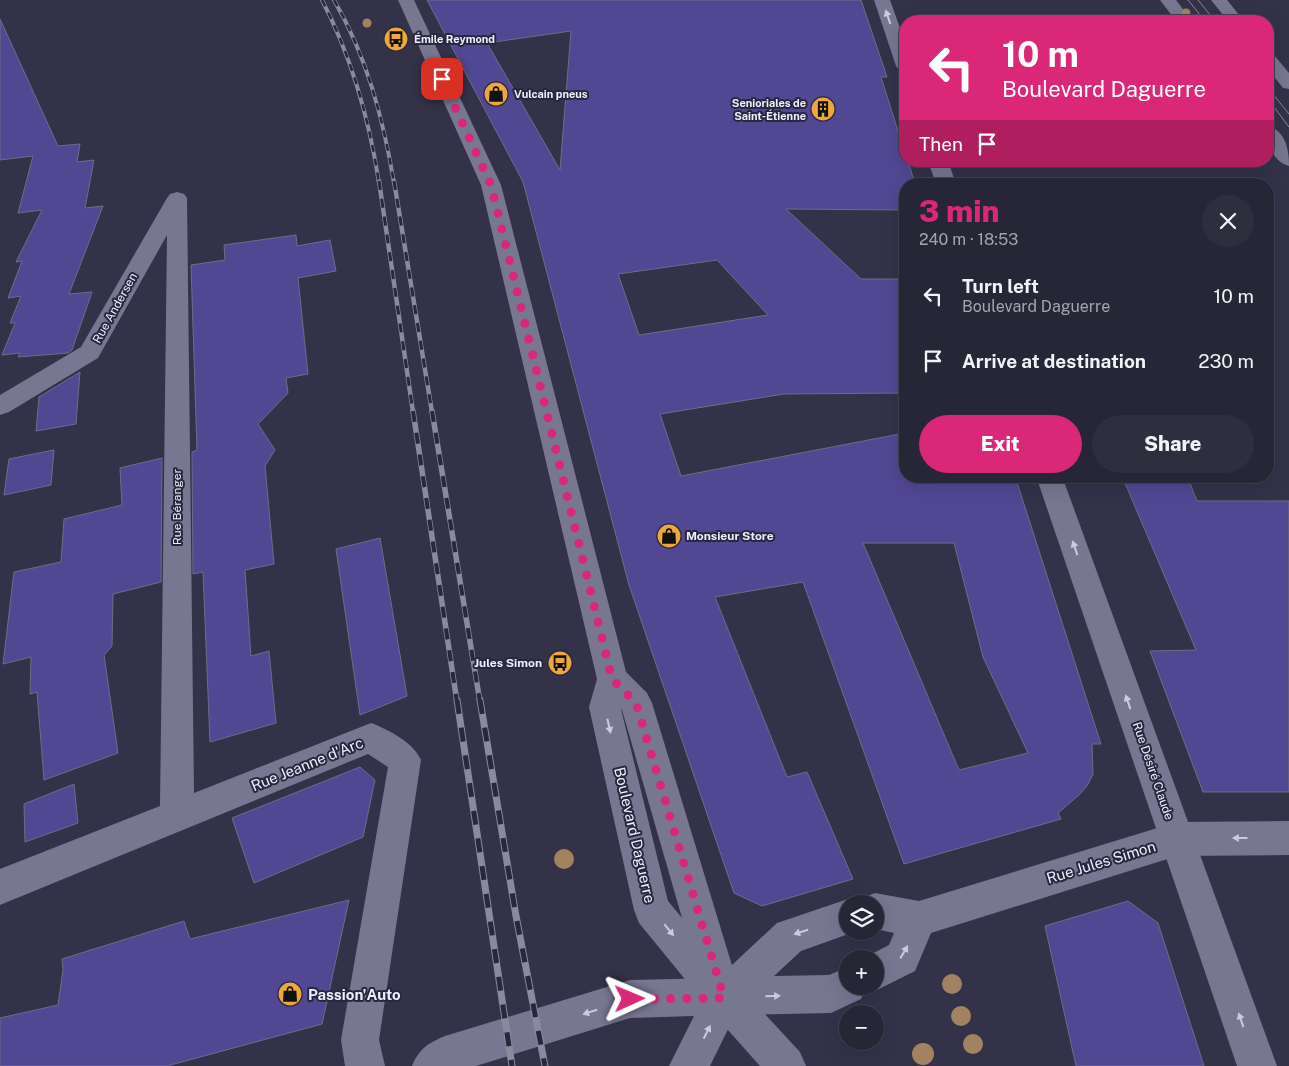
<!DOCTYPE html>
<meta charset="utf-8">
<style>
:root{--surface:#262637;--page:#2e2e3f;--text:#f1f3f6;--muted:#a4a5ad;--line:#424352;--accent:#db2777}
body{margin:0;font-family:"Public Sans",sans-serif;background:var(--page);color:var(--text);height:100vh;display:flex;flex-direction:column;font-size:19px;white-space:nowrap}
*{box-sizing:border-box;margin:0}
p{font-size:16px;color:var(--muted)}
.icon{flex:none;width:28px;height:28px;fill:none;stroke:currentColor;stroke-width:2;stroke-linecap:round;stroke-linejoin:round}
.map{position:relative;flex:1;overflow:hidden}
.details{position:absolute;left:899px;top:178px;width:375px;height:305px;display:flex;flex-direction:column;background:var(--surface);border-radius:20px;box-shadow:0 5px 20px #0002,0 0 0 1px var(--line)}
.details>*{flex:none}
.guide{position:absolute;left:899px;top:15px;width:375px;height:152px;border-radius:20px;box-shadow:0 5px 20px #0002,0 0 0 1px var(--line);background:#db2777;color:#fff;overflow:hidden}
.tools{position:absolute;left:839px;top:895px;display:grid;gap:10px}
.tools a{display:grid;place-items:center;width:45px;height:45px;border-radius:50%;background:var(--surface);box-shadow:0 5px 20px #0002,0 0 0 1px var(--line);font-size:25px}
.pin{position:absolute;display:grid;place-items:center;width:42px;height:42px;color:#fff;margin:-21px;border-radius:10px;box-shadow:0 2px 8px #0006}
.me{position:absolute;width:55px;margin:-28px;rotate:89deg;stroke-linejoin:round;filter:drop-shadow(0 0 4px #0008)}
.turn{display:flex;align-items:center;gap:18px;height:105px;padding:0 20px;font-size:22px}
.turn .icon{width:65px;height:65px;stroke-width:2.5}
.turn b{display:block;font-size:35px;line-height:42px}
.then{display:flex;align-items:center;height:48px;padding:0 20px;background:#0003;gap:10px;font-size:19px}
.round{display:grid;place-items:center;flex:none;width:52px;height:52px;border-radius:26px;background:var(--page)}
.overview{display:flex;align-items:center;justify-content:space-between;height:85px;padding:0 20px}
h1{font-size:30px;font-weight:800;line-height:38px;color:var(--accent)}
.button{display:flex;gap:10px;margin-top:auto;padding:10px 20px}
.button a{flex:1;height:58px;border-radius:30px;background:var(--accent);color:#fff;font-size:20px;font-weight:800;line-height:58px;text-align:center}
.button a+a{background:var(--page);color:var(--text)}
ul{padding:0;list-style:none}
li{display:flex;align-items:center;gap:15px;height:65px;padding:0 20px}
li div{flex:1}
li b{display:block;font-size:19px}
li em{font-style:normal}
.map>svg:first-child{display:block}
</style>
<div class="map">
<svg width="1289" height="1066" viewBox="0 0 1289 1066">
<rect width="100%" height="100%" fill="#333249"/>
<g fill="#524793" stroke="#6e6d88" fill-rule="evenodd">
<path d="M427,0H861L887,77H881L905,153V161H908L915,184H905V210L786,209L861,279H905V393L784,394L660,414L681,476L905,433V476H1015L1101,744H1092L1093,774L1087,786L1079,795L1058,813L1061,819L904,864L803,582L715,597L787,777L807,772L853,879L762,906L734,893L629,585L523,182ZM571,31L560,170L487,43ZM717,260L768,315L639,335L618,274ZM863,543H954L983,657L1028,753L959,770Z"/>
<polygon points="0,19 58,146 80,144 77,162 94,160 85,208 103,206 69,294 92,292 72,350 68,353 18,357 20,353 2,355 15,323 10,323 21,296 8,298 22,261 16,262 42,210 18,213 33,156 0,160"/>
<polygon points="296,235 297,246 330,240 336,271 298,278 308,374 286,378 288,393 258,424 275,450 265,466 274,564 245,570 251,656 269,651 276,723 210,742 203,572 193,574 192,452 197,450 191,265 225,260 224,245"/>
<polygon points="80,372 76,424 36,431 39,397"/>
<polygon points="54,450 51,485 4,495 9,459"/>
<polygon points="162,458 161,582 113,594 112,646 104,655 118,753 44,780 37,692 30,694 31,657 3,664 14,572 61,562 64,519 122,505 120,468"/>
<polygon points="1122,476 1187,476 1197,501 1289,501 1289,792 1203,792 1150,651 1196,650"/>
<polygon points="380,538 407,696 360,715 336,549"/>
<polygon points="360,767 375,780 363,837 254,883 232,818"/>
<polygon points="74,784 78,823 25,842 24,804"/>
<polygon points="349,900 322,1024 167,1066 0,1066 0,1018 58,1005 63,970 62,959 184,921 190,939"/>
<polygon points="1128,901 1158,923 1204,1066 1076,1066 1045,926"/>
</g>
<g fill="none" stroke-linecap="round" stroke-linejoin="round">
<g fill="#787792" fill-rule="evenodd">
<polygon points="874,0 890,0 905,42 905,71 899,70 896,66"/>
<polygon points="1160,0 1176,0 1192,21 1176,21"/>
<polygon points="1211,0 1227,0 1244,21 1228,21"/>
<polygon points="1268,54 1274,55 1289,73 1289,89 1283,88 1268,69"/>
<path d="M1268,126C1286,131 1289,150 1289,166C1272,162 1266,141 1268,126Z"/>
<polygon points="928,161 948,161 956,184 936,184"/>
<path d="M177,192L184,194L187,198L194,793L371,723C389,730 413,742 421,760L379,1040L385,1066H345L341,1040L388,767L368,754L0,905V869L160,806L167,235L98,358L9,412L0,415V395L81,347L167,198L170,194Z"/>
<polygon points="1036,476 1062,476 1277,1066 1237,1066"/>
</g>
<path fill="#787792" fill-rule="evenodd" d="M1289,821V855L1177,856L931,933L915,971L875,991L866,987L861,999L831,1013L735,1015L710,1066H669L694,1016L630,1018L476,1066H412C419,1049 428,1043 445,1036L630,980L718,978L777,923L848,899L860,904H848V931H857L801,951L774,976L829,975L848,967V986H875V959H862L889,945L894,933L875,929V904H860L862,898L875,893L919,901L1177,822Z"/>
<path fill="#787792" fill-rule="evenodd" d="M398,0H414L501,185L626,672L647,693L652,703L738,985L800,1052L806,1066H760L711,1011L639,923L634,910L589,707L597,679L481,185ZM621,709L622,710L682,918L668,901Z"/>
<g stroke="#8a899d" stroke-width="1">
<polyline points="1188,0 1205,21"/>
<polyline points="1198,0 1215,21"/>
<polyline points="1268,88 1289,114"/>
<polyline points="1268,99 1289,127"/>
</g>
<defs>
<g id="rail-far3">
<path d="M322,0C352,58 369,118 379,183"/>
<path d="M334,0C367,57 383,118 394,183"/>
</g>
<g id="rail-far2">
<polyline points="379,181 413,412"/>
<polyline points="394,181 432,412"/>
</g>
<g id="rail-far1">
<polyline points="413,411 457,702"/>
<polyline points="432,411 480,702"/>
</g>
<g id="rail">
<polyline points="457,700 512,1066"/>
<polyline points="480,700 516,916 545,1066"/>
</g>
</defs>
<use href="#rail-far3" stroke="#8a899d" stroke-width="4"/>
<use href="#rail-far2" stroke="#8a899d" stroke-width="4.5"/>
<use href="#rail-far1" stroke="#8a899d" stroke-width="5.5"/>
<use href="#rail" stroke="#8a899d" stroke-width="7"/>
<use href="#rail-far3" stroke="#29273e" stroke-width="2.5" stroke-dasharray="7" stroke-linecap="butt"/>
<use href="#rail-far2" stroke="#29273e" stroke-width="3" stroke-dasharray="9" stroke-linecap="butt"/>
<use href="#rail-far1" stroke="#29273e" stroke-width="4" stroke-dasharray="11" stroke-linecap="butt"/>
<use href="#rail" stroke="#29273e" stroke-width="5" stroke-dasharray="14" stroke-linecap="butt"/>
</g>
<g fill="#a3825f">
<circle cx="1186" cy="13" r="4.5"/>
<circle cx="367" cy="23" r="4.5"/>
<circle cx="564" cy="859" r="10"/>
<circle cx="952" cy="984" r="10"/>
<circle cx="961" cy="1016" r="10"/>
<circle cx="973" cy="1044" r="10"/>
<circle cx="923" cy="1054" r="11"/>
</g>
<defs><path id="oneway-solid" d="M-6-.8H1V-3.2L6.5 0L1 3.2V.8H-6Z" transform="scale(1.25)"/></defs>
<g fill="#cbcade">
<use href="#oneway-solid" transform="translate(888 17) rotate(-109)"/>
<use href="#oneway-solid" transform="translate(1075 548) rotate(-109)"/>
<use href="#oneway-solid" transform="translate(1128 702) rotate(-109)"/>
<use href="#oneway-solid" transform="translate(609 726) rotate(77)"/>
<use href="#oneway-solid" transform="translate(1240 838) rotate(180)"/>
<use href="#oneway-solid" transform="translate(669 930) rotate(51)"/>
<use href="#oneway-solid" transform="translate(801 932) rotate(162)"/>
<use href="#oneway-solid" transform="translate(904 952) rotate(-60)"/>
<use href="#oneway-solid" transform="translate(773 996) rotate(-2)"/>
<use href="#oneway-solid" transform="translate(590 1012) rotate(163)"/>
<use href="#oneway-solid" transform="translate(1241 1020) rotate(-109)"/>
<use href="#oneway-solid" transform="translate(707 1032) rotate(-63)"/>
</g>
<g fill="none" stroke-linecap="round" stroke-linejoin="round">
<polyline stroke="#db2777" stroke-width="9" stroke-dasharray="0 16.2" points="442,79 491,185 612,679 636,703 724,998 630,999"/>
</g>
<defs>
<symbol id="bus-disc" viewBox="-11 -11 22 22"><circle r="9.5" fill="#eda83c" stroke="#29273e"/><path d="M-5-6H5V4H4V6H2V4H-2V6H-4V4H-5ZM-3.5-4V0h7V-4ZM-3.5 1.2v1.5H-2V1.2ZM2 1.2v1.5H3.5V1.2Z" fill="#111"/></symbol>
<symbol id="shop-disc" viewBox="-11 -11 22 22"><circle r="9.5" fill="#eda83c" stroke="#29273e"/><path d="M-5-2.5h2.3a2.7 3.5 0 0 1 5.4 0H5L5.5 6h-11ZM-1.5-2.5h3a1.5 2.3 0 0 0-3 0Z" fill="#111"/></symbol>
<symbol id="building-disc" viewBox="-11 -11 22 22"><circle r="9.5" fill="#eda83c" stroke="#29273e"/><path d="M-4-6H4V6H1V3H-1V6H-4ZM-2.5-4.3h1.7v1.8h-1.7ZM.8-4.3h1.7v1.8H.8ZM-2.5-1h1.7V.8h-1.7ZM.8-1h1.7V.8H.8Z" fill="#111"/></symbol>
</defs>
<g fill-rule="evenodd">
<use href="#bus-disc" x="382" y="25" width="28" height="28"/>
<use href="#shop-disc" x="482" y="80" width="28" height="28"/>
<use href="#building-disc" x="809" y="95" width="28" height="28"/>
<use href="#shop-disc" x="655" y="522" width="28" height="28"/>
<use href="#bus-disc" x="546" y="649" width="28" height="28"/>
<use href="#shop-disc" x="276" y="980" width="28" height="28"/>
</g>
<g text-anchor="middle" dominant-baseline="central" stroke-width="4" stroke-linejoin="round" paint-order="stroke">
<g font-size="11" font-weight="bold" fill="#efeefe" stroke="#29273e" text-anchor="start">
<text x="414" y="39">Émile Reymond</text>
<text x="514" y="94">Vulcain pneus</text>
<text x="806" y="103" text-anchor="end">Senioriales de<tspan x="806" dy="13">Saint-Étienne</tspan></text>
</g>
<g font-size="12" fill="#efeefe" stroke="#29273e">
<text transform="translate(115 308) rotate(-61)">Rue Andersen</text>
<text transform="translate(177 507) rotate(-90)">Rue Béranger</text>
<text transform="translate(1153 771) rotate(71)">Rue Désiré Claude</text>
</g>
<g font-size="12" font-weight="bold" fill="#efeefe" stroke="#29273e" text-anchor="start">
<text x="686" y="536">Monsieur Store</text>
<text x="542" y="663" text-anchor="end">Jules Simon</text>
</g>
<g font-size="15" fill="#efeefe" stroke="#29273e">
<text transform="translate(307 764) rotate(-22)">Rue Jeanne d'Arc</text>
<text transform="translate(635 835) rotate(77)">Boulevard Daguerre</text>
<text transform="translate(1101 862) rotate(-17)">Rue Jules Simon</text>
</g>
<g font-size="15" font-weight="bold" fill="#efeefe" stroke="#29273e" text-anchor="start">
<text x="308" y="994">Passion'Auto</text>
</g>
</g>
</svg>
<div class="tools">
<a><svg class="icon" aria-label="layers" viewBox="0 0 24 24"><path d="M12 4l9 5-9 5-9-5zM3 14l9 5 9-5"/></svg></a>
<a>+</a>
<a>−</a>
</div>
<div class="pin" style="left:442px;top:79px;background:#d93025"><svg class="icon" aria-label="arrive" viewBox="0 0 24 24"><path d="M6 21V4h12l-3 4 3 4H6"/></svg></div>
<svg class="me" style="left:630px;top:999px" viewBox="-20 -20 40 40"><path d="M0-17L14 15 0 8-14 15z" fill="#db2777" stroke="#fff" stroke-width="4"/></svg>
<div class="guide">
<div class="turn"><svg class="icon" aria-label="left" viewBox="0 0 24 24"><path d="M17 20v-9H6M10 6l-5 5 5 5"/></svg><div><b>10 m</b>Boulevard Daguerre</div></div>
<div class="then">Then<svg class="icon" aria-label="arrive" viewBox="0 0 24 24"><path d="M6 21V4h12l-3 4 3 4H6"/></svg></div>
</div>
<section class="details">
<div class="overview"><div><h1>3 min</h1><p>240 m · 18:53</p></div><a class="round"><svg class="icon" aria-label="close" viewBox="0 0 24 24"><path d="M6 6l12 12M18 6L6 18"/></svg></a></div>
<ul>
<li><svg class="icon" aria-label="left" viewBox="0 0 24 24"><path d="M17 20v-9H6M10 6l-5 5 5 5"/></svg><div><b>Turn left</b><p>Boulevard Daguerre</p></div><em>10 m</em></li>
<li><svg class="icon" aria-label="arrive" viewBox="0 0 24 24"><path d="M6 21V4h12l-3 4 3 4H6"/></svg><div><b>Arrive at destination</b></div><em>230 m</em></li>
</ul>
<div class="button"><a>Exit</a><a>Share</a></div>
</section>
</div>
